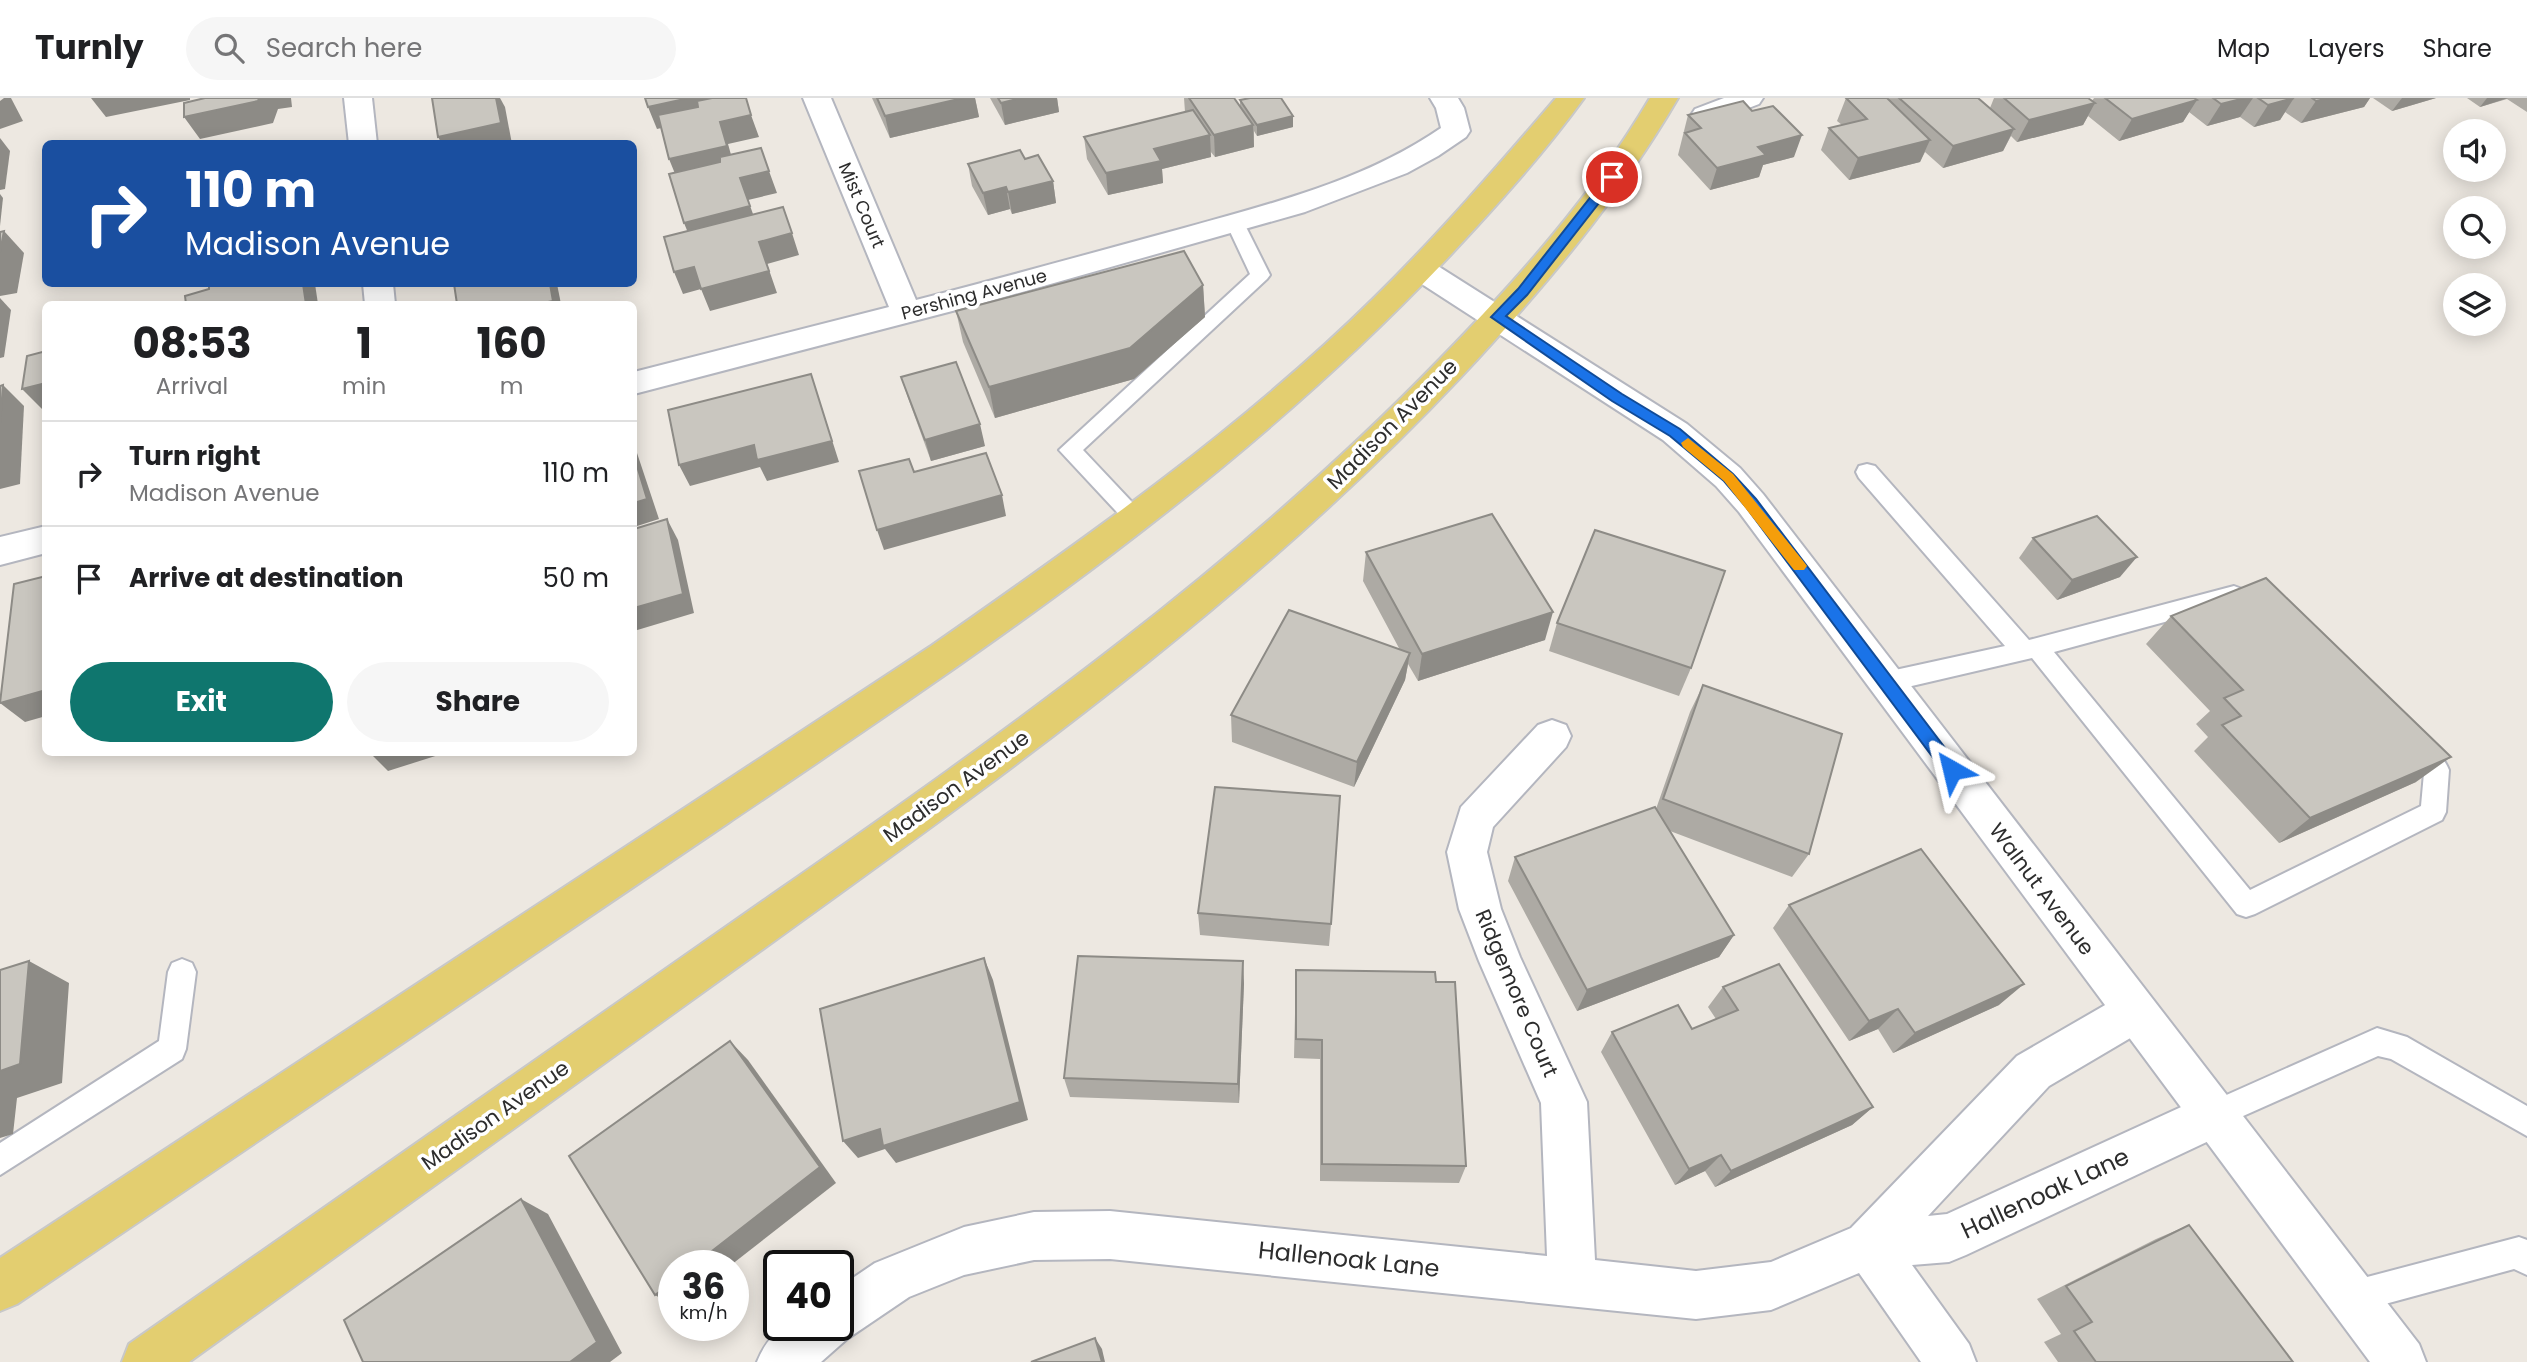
<!DOCTYPE html>
<style>
:root{--surface:#fff;--page:#f6f6f6;--text:#202124;--muted:#757577;--line:#e0e0e0;--accent:#0f766e}
body{margin:0;font-family:Poppins,sans-serif;background:var(--page);color:var(--text);height:100vh;display:flex;flex-direction:column;font-size:26px;white-space:nowrap}
*{box-sizing:border-box;margin:0}
p{font-size:23px;color:var(--muted)}
.icon{flex:none;width:38px;height:38px;fill:none;stroke:currentColor;stroke-width:2;stroke-linecap:round;stroke-linejoin:round}
.map{position:relative;flex:1;overflow:hidden}
.panel{position:absolute;left:42px;top:203px;width:595px;height:455px;display:flex;flex-direction:column;background:var(--surface);border-radius:10px;box-shadow:0 4px 18px #0003}
.panel>*{flex:none}
.banner{position:absolute;left:42px;top:42px;width:595px;height:147px;border-radius:10px;box-shadow:0 4px 18px #0003;background:#1a4fa0;color:#fff;overflow:hidden}
.buttons{position:absolute;left:2443px;top:21px;display:grid;gap:14px}
.buttons a{display:grid;place-items:center;width:63px;height:63px;border-radius:50%;background:var(--surface);box-shadow:0 4px 18px #0003;font-size:35px}
.speed{position:absolute;left:658px;top:1152px;display:flex;gap:14px;font-size:35px;font-weight:700;text-align:center}
.speed>*{display:grid;place-content:center;width:91px;height:91px;border-radius:50%;background:var(--surface);box-shadow:0 4px 18px #0003;line-height:1}
.speed small{font-size:18px;font-weight:400}
.speed .limit{border:4px solid #111;border-radius:10px;background:#fff;color:#111}
.pin{position:absolute;display:grid;place-items:center;width:60px;height:60px;color:#fff;margin:-30px;border:4px solid #fff;border-radius:50%;box-shadow:0 2px 7px #0007}
.me{position:absolute;width:77px;margin:-38px;rotate:323deg;stroke-linejoin:round;filter:drop-shadow(0 0 5px #0008)}
.turn{display:flex;align-items:center;gap:24px;height:147px;padding:0 28px;font-size:32px}
.turn .icon{width:91px;height:91px;stroke-width:2.5}
.turn b{display:block;font-size:49px;line-height:60px}
.eta{display:flex;justify-content:space-evenly;align-items:center;height:119px;text-align:center}
.eta b{font-size:42px;font-weight:700;line-height:49px}
.button{display:flex;gap:14px;margin-top:auto;padding:14px 28px}
.button a{flex:1;height:80px;border-radius:42px;background:var(--accent);color:#fff;font-size:28px;font-weight:700;line-height:80px;text-align:center}
.button a+a{background:var(--page);color:var(--text)}
ul{padding:0;list-style:none}
li{display:flex;align-items:center;gap:21px;height:105px;padding:0 28px;border-top:2px solid var(--line)}
li div{flex:1}
li b{display:block;font-size:26px}
li em{font-style:normal}
header{display:flex;align-items:center;gap:42px;box-sizing:border-box;height:98px;padding:0 35px;background:var(--surface);border-bottom:2px solid var(--line)}
header strong{font-size:33px}
nav{display:flex;gap:38px;margin-inline-start:auto;font-size:24px}
.search{width:490px;height:63px;background:var(--page);display:flex;align-items:center;gap:18px;box-sizing:border-box;padding:0 24px;border-radius:38px;color:var(--muted);font-size:26px}
.map>svg:first-child{display:block}
</style>
<header>
<strong>Turnly</strong>
<div class="search"><svg class="icon" aria-label="search" viewBox="0 0 24 24"><circle cx="10" cy="10" r="6"/><path d="M15 15l6 6"/></svg>Search here</div>
<nav><a>Map</a><a>Layers</a><a>Share</a></nav>
</header>
<div class="map">
<svg width="2527" height="1264" viewBox="0 0 2527 1264">
<rect width="100%" height="100%" fill="#ede8e1"/>
<g fill="none" stroke-linecap="round" stroke-linejoin="round">
<defs>
<g id="lane">
<polygon points="1235,119 1244,125 1270,177 1267,181 1083,352 1147,420 1144,426 1136,428 1128,426 1059,352 1250,176 1226,125"/>
<path d="M1867,366L1875,368L2029,542L2234,488L2242,491L2245,497L2242,503L2054,554L2250,792L2421,708L2424,675L2402,646L2405,639C2424,632 2442,656 2449,672L2446,714L2442,722L2255,816L2246,819L2237,816L2032,560L1886,594L1878,591L1874,584L1878,577L1886,574L2005,548L1859,380L1856,374L1859,368Z"/>
<polygon points="182,861 192,865 196,874 186,951 182,961 0,1077 0,1045 159,943 168,874 172,865"/>
<polygon points="2377,930 2407,939 2527,1008 2527,1038 2391,961 2378,958 2214,1031 2204,1027 2200,1017 2204,1007"/>
<polygon points="2519,1139 2527,1142 2527,1177 2514,1171 2352,1215 2341,1210 2336,1199 2341,1188 2352,1183"/>
</g>
<g id="street">
<polygon points="344,0 372,0 377,46 349,46"/>
<path d="M803,0H831L916,202C1006,179 1095,154 1184,130C1273,105 1364,83 1441,30L1436,10L1430,0H1458L1464,10L1470,33L1466,39L1438,58L1407,75L1305,114L983,205L634,296V274L889,209Z"/>
<polygon points="1724,0 1763,0 1759,6 1715,23 1705,25 1695,23 1691,17 1695,11"/>
<polygon points="363,186 393,186 395,206 365,206"/>
<polygon points="46,428 46,455 0,467 0,439"/>
<path d="M1552,622L1566,627L1571,638L1566,649L1493,729L1487,754L1501,811L1520,859L1587,1004L1595,1162L1696,1173L1771,1164L1851,1130L2017,958L2119,899L2134,893L2149,899L2156,914L2149,929L2049,988L1928,1118L1947,1116L2214,994L2230,1001L2237,1017L2230,1033L1966,1157L1949,1164L1912,1167L1969,1246L1976,1264H1921L1859,1175L1771,1212L1696,1221L1110,1161L1034,1162L964,1177L909,1199L847,1241L821,1264H757C775,1220 798,1227 838,1227V1190L875,1165L964,1129L1034,1114L1110,1113L1547,1158L1541,1005L1479,863L1459,811L1447,754L1461,709L1538,627Z"/>
</g>
<polygon id="secondary" points="1422,162 1433,165 1687,326 1740,370 1763,396 2419,1246 2426,1264 2370,1264 1739,414 1716,388 1663,342 1411,179 1407,172 1411,165"/>
<g id="primary">
<path d="M1556,0H1584C1541,59 1491,114 1441,167C1232,387 978,556 728,725C491,885 254,1046 17,1206L0,1213V1160L931,548C1084,441 1240,332 1374,200C1438,137 1497,69 1556,0Z"/>
<path d="M1650,0H1678C1618,103 1541,193 1460,280C1265,487 1036,654 806,820C601,968 395,1116 189,1264H122L129,1246C344,1096 558,946 773,796C1007,633 1239,468 1439,262C1518,181 1592,98 1650,0Z"/>
</g>
</defs>
<use href="#lane" stroke="#b4b6bf" stroke-width="4"/>
<use href="#street" stroke="#b4b6bf" stroke-width="4"/>
<use href="#secondary" stroke="#b4b6bf" stroke-width="4"/>
<use href="#primary" stroke="#c8c8c8" stroke-width="4"/>
<use href="#lane" fill="#fff" fill-rule="evenodd"/>
<use href="#street" fill="#fff" fill-rule="evenodd"/>
<use href="#secondary" fill="#fff" fill-rule="evenodd"/>
<use href="#primary" fill="#e3ce70" fill-rule="evenodd"/>
</g>
<g fill="#adaaa4">
<polygon points="872,0 975,0 979,19 890,40"/>
<polygon points="990,0 1057,0 1059,14 1005,27"/>
<polygon points="1184,0 1234,0 1240,9 1240,2 1293,18 1293,29 1257,38 1254,33 1254,49 1215,59 1210,53 1211,59 1162,71 1163,85 1108,97 1087,61 1084,39 1185,14"/>
<polygon points="1846,0 1978,0 1990,10 1994,0 2088,0 2092,3 2094,0 2370,0 2364,9 2301,25 2285,14 2280,22 2254,29 2240,19 2207,28 2189,14 2183,24 2119,43 2088,18 2083,27 2017,44 2011,38 2003,53 1943,70 1925,54 1920,64 1849,82 1821,52 1829,30 1842,27 1837,23"/>
<polygon points="2373,0 2436,0 2392,13"/>
<polygon points="2467,0 2527,0 2527,14 2507,1 2480,9"/>
<polygon points="1688,17 1794,59 1763,67 1759,79 1710,92 1678,57"/>
<polygon points="1025,61 1053,83 1056,105 1012,116 1010,111 988,117 972,88 968,66"/>
<polygon points="1203,187 1205,219 1134,281 995,320 963,244 956,213"/>
<polygon points="901,279 985,348 931,363 908,300"/>
<polygon points="2033,440 2120,479 2057,502 2019,460"/>
<polygon points="1366,454 1545,542 1418,583 1408,566 1405,582 1354,689 1232,644 1231,617 1400,552 1363,483"/>
<polygon points="2171,518 2416,684 2279,745 2194,653 2208,639 2196,626 2210,613 2146,546"/>
<polygon points="1557,525 1691,570 1679,598 1549,553"/>
<polygon points="1703,587 1809,756 1792,779 1670,733 1734,837 1719,859 1577,913 1508,783 1515,759 1656,711 1690,614"/>
<polygon points="1789,807 1999,907 1893,955 1878,931 1849,943 1773,830"/>
<polygon points="1198,815 1331,826 1329,848 1200,837"/>
<polygon points="1296,872 1436,884 1466,1068 1459,1085 1320,1083 1320,961 1294,960"/>
<polygon points="1244,885 1239,1005 1070,999 1064,980"/>
<polygon points="1723,889 1873,1009 1852,1027 1715,1089 1705,1073 1675,1087 1601,954 1612,934 1692,931 1716,921 1708,909"/>
<polygon points="2189,1127 2293,1264 2058,1264 2044,1244 2061,1236 2037,1201 2156,1141"/>
</g>
<g fill="#8d8b86">
<polygon points="4,0 11,0 23,23 0,31 0,3"/>
<polygon points="91,0 190,0 190,2 106,19"/>
<polygon points="259,0 291,0 292,9 278,11 273,25 200,41 184,19"/>
<polygon points="496,0 500,0 505,9 512,46 442,46 438,39"/>
<polygon points="689,0 736,0 740,12 657,31 648,9"/>
<polygon points="963,0 975,0 979,19 890,40 885,18"/>
<polygon points="1021,0 1057,0 1059,14 1005,27 1001,5"/>
<polygon points="2245,0 2253,0 2240,19 2207,28 2221,6"/>
<polygon points="2294,0 2280,22 2254,29 2268,7"/>
<polygon points="2329,0 2370,0 2364,9 2301,25 2316,3"/>
<polygon points="2402,0 2436,0 2392,13"/>
<polygon points="2487,0 2508,0 2480,9"/>
<polygon points="2197,2 2183,24 2119,43 2132,21"/>
<polygon points="2095,5 2083,27 2017,44 2029,22"/>
<polygon points="751,17 759,39 728,46 735,71 678,83 669,61 720,24"/>
<polygon points="1293,18 1293,29 1257,38 1257,27"/>
<polygon points="1253,27 1254,49 1215,59 1214,37"/>
<polygon points="2014,31 2003,53 1943,70 1953,48"/>
<polygon points="1210,37 1211,59 1162,71 1163,85 1108,97 1106,75 1154,51"/>
<polygon points="1802,37 1794,59 1763,67 1759,79 1710,92 1717,70 1758,49"/>
<polygon points="0,40 10,53 5,91 0,92"/>
<polygon points="1930,42 1920,64 1849,82 1858,60"/>
<polygon points="769,73 777,95 748,102 758,130 693,147 684,125 740,80"/>
<polygon points="1053,83 1056,105 1012,116 1008,94"/>
<polygon points="1006,89 1010,111 988,117 983,95"/>
<polygon points="0,96 3,100 0,128"/>
<polygon points="4,133 24,155 17,195 0,198 0,154"/>
<polygon points="792,135 799,157 767,166 777,195 710,213 701,191 683,196 674,174 759,144"/>
<polygon points="303,186 315,186 318,206 306,206"/>
<polygon points="550,186 557,186 561,206 538,206"/>
<polygon points="1203,187 1205,219 1134,281 995,320 989,289"/>
<polygon points="0,200 11,212 4,259 0,260"/>
<polygon points="811,276 839,364 767,383 760,369 690,388 679,367"/>
<polygon points="46,285 46,311 43,312 22,291"/>
<polygon points="3,287 24,308 20,386 0,391 0,326"/>
<polygon points="980,326 985,348 931,363 925,342"/>
<polygon points="634,346 659,421 634,429"/>
<polygon points="1002,397 1006,418 884,452 877,432"/>
<polygon points="667,421 678,442 694,515 634,533 634,510"/>
<polygon points="2137,459 2120,479 2057,502 2072,482"/>
<polygon points="1553,514 1545,542 1418,583 1422,556"/>
<polygon points="1410,555 1405,582 1354,689 1357,664"/>
<polygon points="46,592 46,618 25,624 0,605"/>
<polygon points="369,654 448,654 388,673"/>
<polygon points="2451,659 2416,684 2279,745 2310,720"/>
<polygon points="1734,837 1719,859 1577,913 1587,892"/>
<polygon points="984,860 993,882 1028,1022 896,1065 885,1051 858,1060 843,1043"/>
<polygon points="29,863 69,885 62,985 17,1000 13,1036 0,1040 0,973"/>
<polygon points="1243,863 1244,885 1239,1005 1238,986"/>
<polygon points="2024,886 1999,907 1893,955 1915,935"/>
<polygon points="1898,911 1878,931 1849,943 1869,923"/>
<polygon points="730,943 748,962 836,1085 731,1167 694,1167"/>
<polygon points="1873,1009 1852,1027 1715,1089 1731,1073"/>
<polygon points="1721,1057 1705,1073 1675,1087 1689,1071"/>
<polygon points="521,1101 548,1116 622,1255 610,1264 570,1264"/>
<polygon points="674,1183 674,1208 655,1197"/>
<polygon points="1095,1240 1102,1251 1105,1264 1102,1264"/>
</g>
<g fill="#c9c6bf" stroke="#8d8b86" stroke-width="2">
<polygon points="205,0 259,0 258,3 184,19 184,5"/>
<polygon points="432,0 496,0 501,25 438,39"/>
<polygon points="645,0 689,0 648,9"/>
<polygon points="712,0 746,0 751,17 720,24 727,48 669,61 658,17 698,9 697,3"/>
<polygon points="877,0 963,0 885,18"/>
<polygon points="998,0 1021,0 1001,5"/>
<polygon points="1189,0 1234,0 1253,27 1214,37"/>
<polygon points="1250,0 1281,0 1293,18 1257,27 1240,2"/>
<polygon points="1846,0 1887,0 1930,42 1858,60 1829,30 1867,21"/>
<polygon points="1899,0 1978,0 2014,31 1953,48"/>
<polygon points="2004,0 2088,0 2095,5 2029,22"/>
<polygon points="2105,0 2194,0 2197,2 2132,21"/>
<polygon points="2213,0 2245,0 2221,6"/>
<polygon points="2258,0 2294,0 2268,7"/>
<polygon points="2312,0 2329,0 2316,3"/>
<polygon points="1743,3 1752,13 1773,8 1802,37 1758,49 1766,57 1717,70 1685,35 1701,30 1688,17"/>
<polygon points="1193,12 1210,37 1154,51 1161,63 1106,75 1084,39"/>
<polygon points="761,50 769,73 740,80 750,108 684,125 669,76 720,64 720,59"/>
<polygon points="1020,52 1025,61 1038,57 1053,83 1008,94 1006,89 983,95 968,66"/>
<polygon points="783,109 792,135 759,144 769,173 701,191 694,169 674,174 664,139"/>
<polygon points="4,133 0,154 0,134"/>
<polygon points="1184,153 1203,187 1130,250 989,289 956,213"/>
<polygon points="209,186 303,186 306,206 186,206 185,198 209,191"/>
<polygon points="454,186 550,186 553,203 538,206 457,206"/>
<polygon points="46,253 46,285 22,291 27,258"/>
<polygon points="956,264 980,326 925,342 901,279"/>
<polygon points="811,276 832,343 757,362 754,347 679,367 668,312"/>
<polygon points="3,287 0,326 0,288"/>
<polygon points="986,355 1002,397 877,432 859,373 909,361 914,374"/>
<polygon points="634,358 647,401 634,405"/>
<polygon points="1492,416 1553,514 1422,556 1366,454"/>
<polygon points="2097,418 2137,459 2072,482 2033,440"/>
<polygon points="667,421 683,496 634,510 634,431"/>
<polygon points="1595,432 1725,473 1691,570 1557,525"/>
<polygon points="46,478 46,592 0,605 14,486"/>
<polygon points="2266,480 2451,659 2310,720 2222,627 2241,618 2224,600 2243,592 2171,518"/>
<polygon points="1289,512 1410,555 1357,664 1231,617"/>
<polygon points="1703,587 1842,636 1809,756 1663,701"/>
<polygon points="1215,689 1340,698 1331,826 1198,815"/>
<polygon points="1655,709 1734,837 1587,892 1515,759"/>
<polygon points="1921,751 2024,886 1915,935 1898,911 1869,923 1789,807"/>
<polygon points="1078,858 1243,863 1238,986 1064,980"/>
<polygon points="984,860 1020,1004 883,1048 880,1031 843,1043 820,911"/>
<polygon points="29,863 20,966 0,973 0,872"/>
<polygon points="1779,866 1873,1009 1731,1073 1721,1057 1689,1071 1612,934 1678,907 1692,931 1738,912 1723,889"/>
<polygon points="1296,872 1435,874 1436,884 1455,884 1466,1068 1322,1066 1322,942 1296,941"/>
<polygon points="730,943 820,1069 694,1167 674,1167 674,1183 655,1197 569,1058"/>
<polygon points="521,1101 597,1244 570,1264 363,1264 344,1222"/>
<polygon points="2189,1127 2293,1264 2096,1264 2074,1233 2092,1224 2066,1188"/>
<polygon points="1095,1240 1102,1264 1031,1264"/>
</g>
<polygon fill="#1a73e8" stroke="#114b97" stroke-width="2" points="1612,76 1617,77 1617,82 1527,197 1506,218 1622,296 1680,331 1733,376 1756,401 1958,667 1960,672 1958,677 1946,677 1746,409 1724,383 1670,338 1612,303 1491,219 1518,191 1608,77"/>
<polygon fill="#f59e0b" points="1688,340 1733,376 1804,464 1807,468 1804,472 1794,472 1724,383 1683,349 1681,345"/>
<g text-anchor="middle" dominant-baseline="central" stroke-width="7" stroke-linejoin="round" paint-order="stroke">
<g font-size="18" fill="#2d2d2d" stroke="#fff">
<text transform="translate(862 107) rotate(67)">Mist Court</text>
<text transform="translate(974 196) rotate(-15)">Pershing Avenue</text>
</g>
<g font-size="21" fill="#2d2d2d" stroke="#fff">
<text transform="translate(1392 326) rotate(-45)">Madison Avenue</text>
<text transform="translate(956 688) rotate(-36)">Madison Avenue</text>
<text transform="translate(2042 791) rotate(53)">Walnut Avenue</text>
<text transform="translate(1517 895) rotate(67)">Ridgemore Court</text>
<text transform="translate(495 1017) rotate(-35)">Madison Avenue</text>
</g>
<g font-size="24" fill="#2d2d2d" stroke="#fff">
<text transform="translate(2045 1095) rotate(-25)">Hallenoak Lane</text>
<text transform="translate(1349 1161) rotate(6)">Hallenoak Lane</text>
</g>
</g>
</svg>
<div class="buttons">
<a><svg class="icon" aria-label="sound" viewBox="0 0 24 24"><path d="M4 9h4l5-4v14l-5-4H4zM17 9q2 3 0 6"/></svg></a>
<a><svg class="icon" aria-label="search" viewBox="0 0 24 24"><circle cx="10" cy="10" r="6"/><path d="M15 15l6 6"/></svg></a>
<a><svg class="icon" aria-label="layers" viewBox="0 0 24 24"><path d="M12 4l9 5-9 5-9-5zM3 14l9 5 9-5"/></svg></a>
</div>
<div class="speed"><div>36<small>km/h</small></div><div class="limit">40</div></div>
<div class="pin" style="left:1612px;top:79px;background:#d93025"><svg class="icon" aria-label="arrive" viewBox="0 0 24 24"><path d="M6 21V4h12l-3 4 3 4H6"/></svg></div>
<svg class="me" style="left:1952px;top:672px" viewBox="-20 -20 40 40"><path d="M0-17L14 15 0 8-14 15z" fill="#1a73e8" stroke="#fff" stroke-width="4"/></svg>
<div class="banner">
<div class="turn"><svg class="icon" aria-label="right" viewBox="0 0 24 24"><path d="M7 20v-9h11M14 6l5 5-5 5"/></svg><div><b>110 m</b>Madison Avenue</div></div>
</div>
<section class="panel">
<div class="eta">
<div><b>08:53</b><p>Arrival</p></div>
<div><b>1</b><p>min</p></div>
<div><b>160</b><p>m</p></div>
</div>
<ul>
<li><svg class="icon" aria-label="right" viewBox="0 0 24 24"><path d="M7 20v-9h11M14 6l5 5-5 5"/></svg><div><b>Turn right</b><p>Madison Avenue</p></div><em>110 m</em></li>
<li><svg class="icon" aria-label="arrive" viewBox="0 0 24 24"><path d="M6 21V4h12l-3 4 3 4H6"/></svg><div><b>Arrive at destination</b></div><em>50 m</em></li>
</ul>
<div class="button"><a>Exit</a><a>Share</a></div>
</section>
</div>
